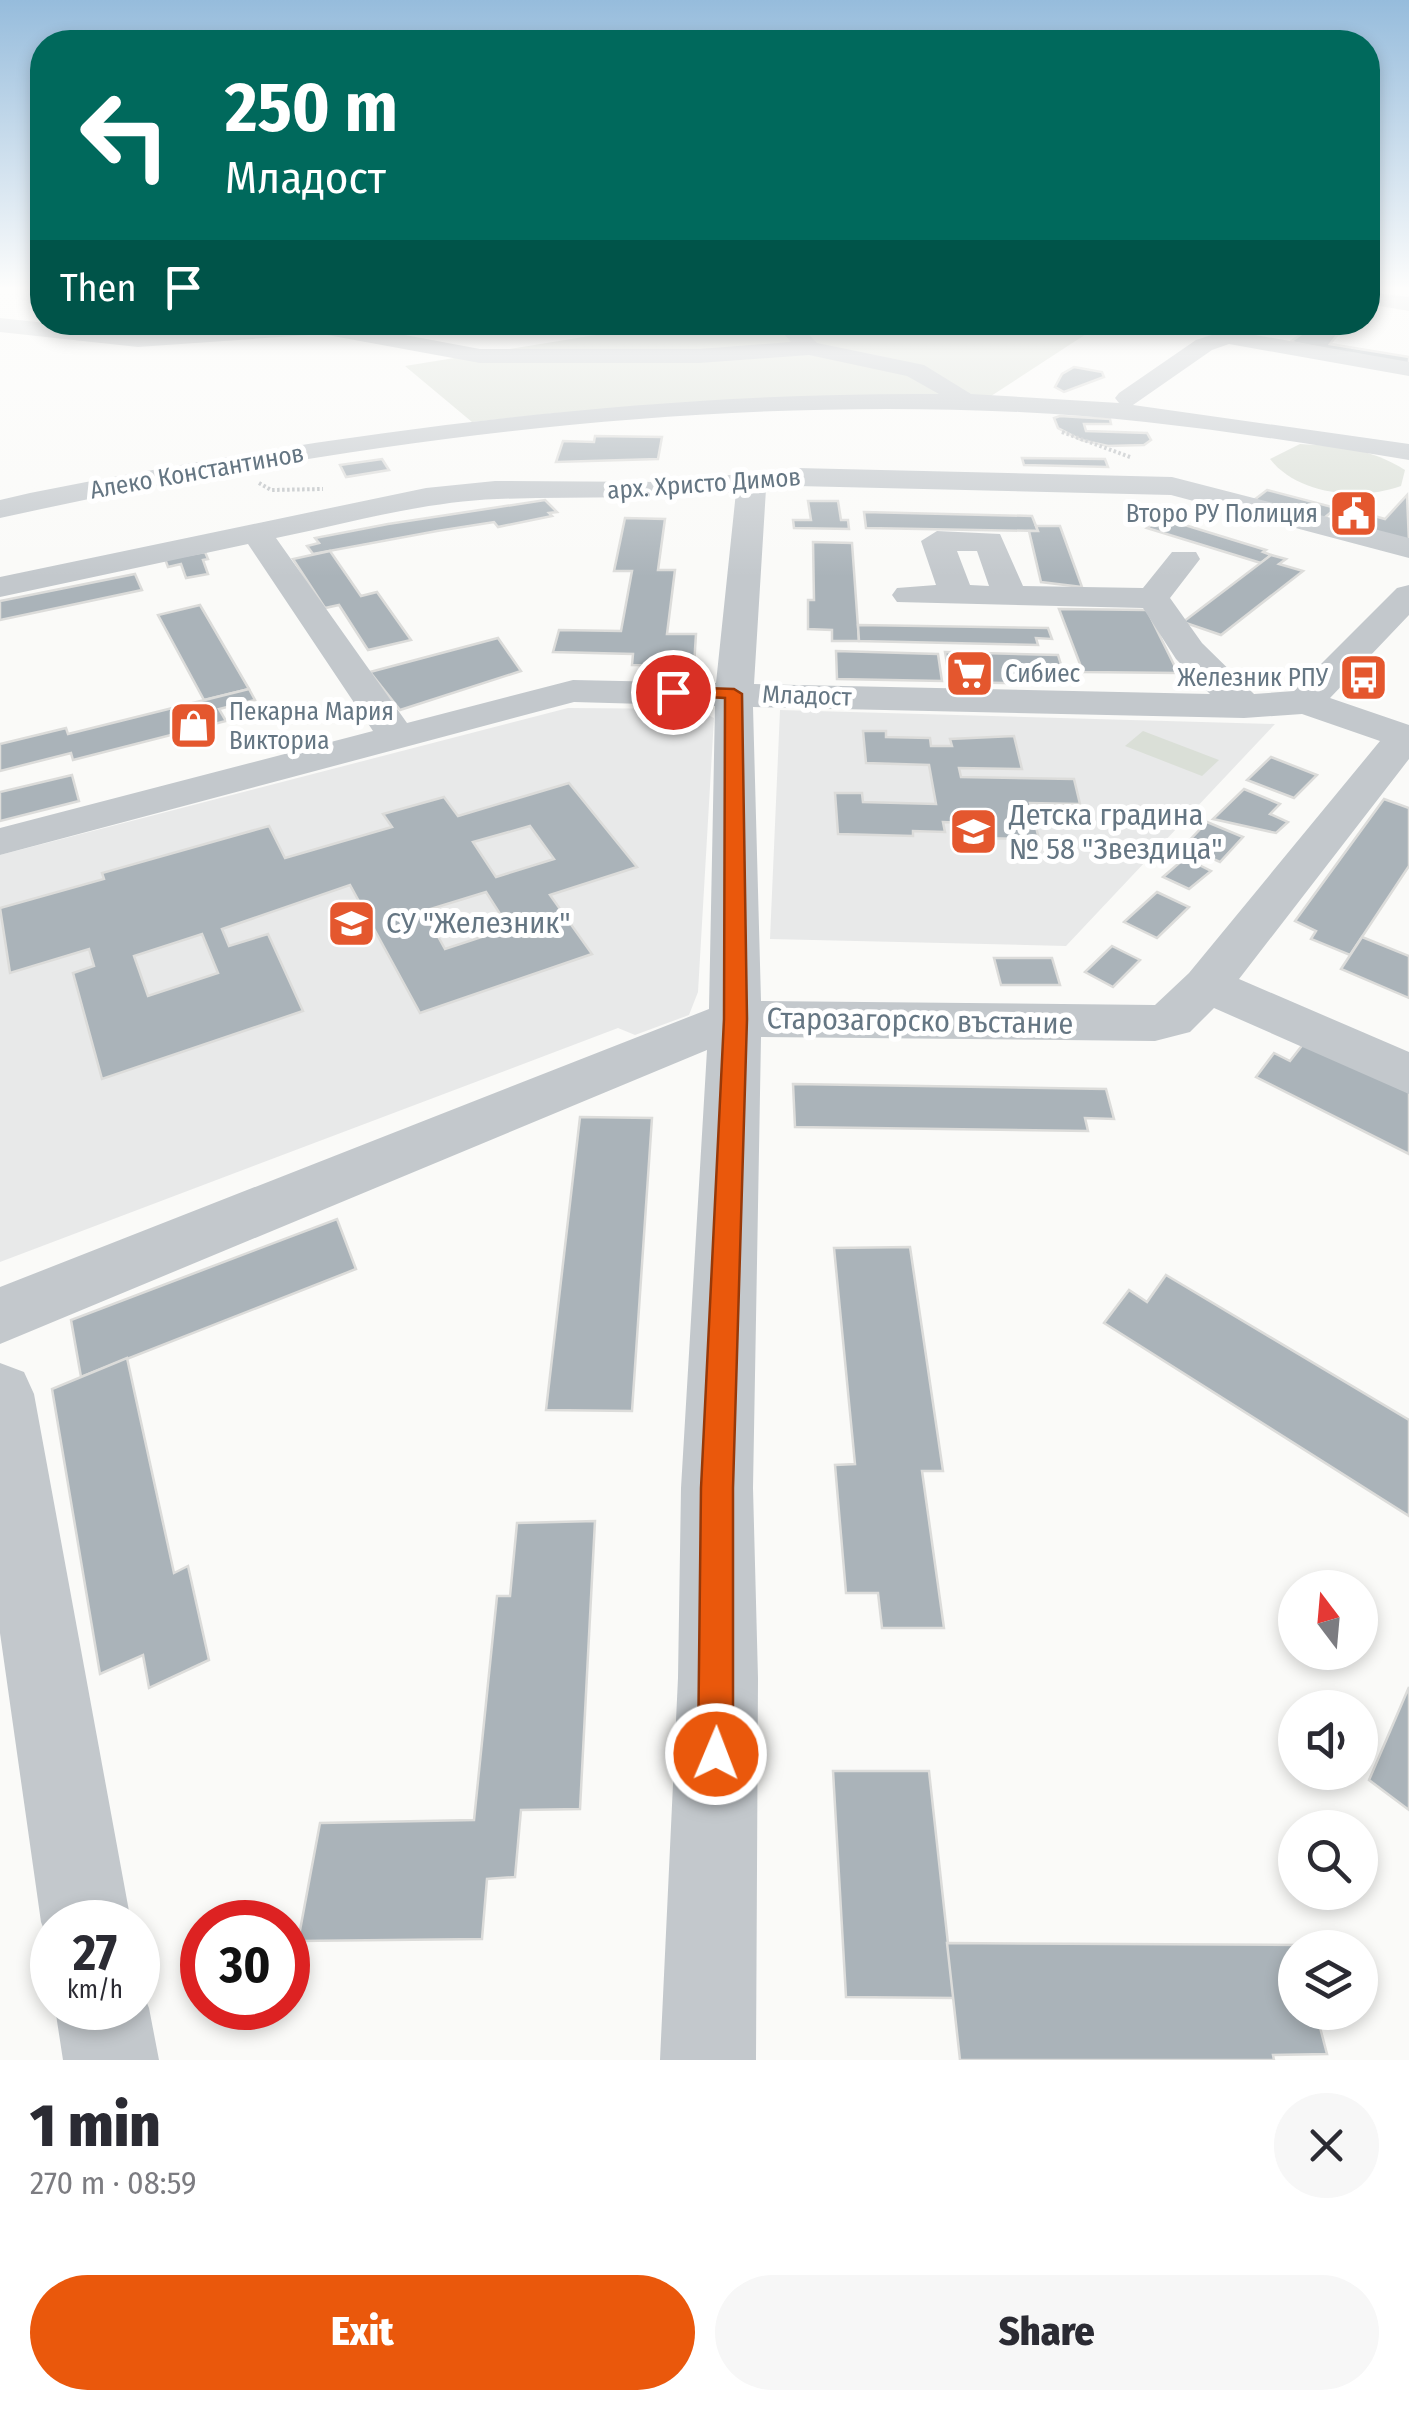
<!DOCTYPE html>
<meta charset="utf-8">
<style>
:root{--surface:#fff;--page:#f7f7f7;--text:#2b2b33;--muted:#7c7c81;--accent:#ea580c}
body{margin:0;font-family:"Fira Sans Condensed",sans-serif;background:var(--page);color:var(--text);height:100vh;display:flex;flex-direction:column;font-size:38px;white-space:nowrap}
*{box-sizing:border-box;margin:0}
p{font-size:32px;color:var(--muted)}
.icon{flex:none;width:55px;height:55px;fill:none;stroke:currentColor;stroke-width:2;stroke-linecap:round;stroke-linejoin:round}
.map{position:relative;height:2060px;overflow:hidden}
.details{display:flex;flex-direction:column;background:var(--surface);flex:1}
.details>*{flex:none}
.top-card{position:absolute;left:30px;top:30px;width:1350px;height:305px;border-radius:40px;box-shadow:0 5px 15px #0003;background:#00695c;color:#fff;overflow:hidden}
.needle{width:65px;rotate:344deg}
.controls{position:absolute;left:1278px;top:1570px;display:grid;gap:20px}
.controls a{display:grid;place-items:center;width:100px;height:100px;border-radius:50%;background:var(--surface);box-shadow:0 5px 15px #0003;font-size:50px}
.speed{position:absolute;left:30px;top:1900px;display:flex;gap:20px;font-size:50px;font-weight:700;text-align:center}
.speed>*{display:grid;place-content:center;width:130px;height:130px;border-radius:50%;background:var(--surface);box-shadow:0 5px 15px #0003;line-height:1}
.speed small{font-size:25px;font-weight:400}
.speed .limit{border:15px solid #d22;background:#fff;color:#111}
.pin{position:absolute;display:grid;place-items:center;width:85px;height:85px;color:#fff;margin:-42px;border:5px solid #fff;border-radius:50%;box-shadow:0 2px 10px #0007}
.me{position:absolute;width:110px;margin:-55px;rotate:1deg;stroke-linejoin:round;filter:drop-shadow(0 0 8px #0008)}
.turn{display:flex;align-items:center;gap:35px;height:210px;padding:0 30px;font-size:45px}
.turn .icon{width:130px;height:130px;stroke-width:2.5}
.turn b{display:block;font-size:70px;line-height:85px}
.then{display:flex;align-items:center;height:95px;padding:0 30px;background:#0003;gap:20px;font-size:38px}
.round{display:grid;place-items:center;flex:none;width:105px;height:105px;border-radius:52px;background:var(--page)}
.head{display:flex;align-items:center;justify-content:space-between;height:170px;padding:0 30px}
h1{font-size:60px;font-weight:800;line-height:75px}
.cta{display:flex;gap:20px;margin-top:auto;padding:20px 30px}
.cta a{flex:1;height:115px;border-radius:60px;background:var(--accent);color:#fff;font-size:40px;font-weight:800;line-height:115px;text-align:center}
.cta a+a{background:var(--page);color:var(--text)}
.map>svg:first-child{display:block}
</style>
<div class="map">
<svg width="1409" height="2060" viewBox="0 0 1409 2060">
<rect width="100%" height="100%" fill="#fafaf8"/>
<g fill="#e8e9e9">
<polygon points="568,708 696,709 714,718 698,992 689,1015 635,1035 618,1028 0,1262 0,855"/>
<polygon points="780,710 1275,724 1066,946 770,939"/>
</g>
<g fill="#dadfd7">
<polygon points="670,323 1103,323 988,398 556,413 472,422 405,366"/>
<path d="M1300,444C1339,446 1372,449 1405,470L1401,486C1360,501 1298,495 1270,459Z"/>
<polygon points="1143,731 1219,760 1202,776 1125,746"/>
</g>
<g fill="#aab3b9" stroke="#dcdcda" stroke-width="2.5" fill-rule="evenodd">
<polygon points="441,322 501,322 502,323 466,333 439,334 425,325"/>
<polygon points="1319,322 1345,325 1330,344 1409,357 1409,366 1290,342"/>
<polygon points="1074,367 1102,372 1104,377 1064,392 1055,387 1062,374"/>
<polygon points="1060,416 1110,419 1111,424 1084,424 1086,431 1147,433 1151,440 1144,445 1108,446 1081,440 1058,428 1054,418"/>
<polygon points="595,436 662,437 658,459 556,462 563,441 594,442"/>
<polygon points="1022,458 1105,459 1108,467 1024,465"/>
<polygon points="382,459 389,470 346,477 340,465"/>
<polygon points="1267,490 1336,508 1323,519 1254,500"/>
<polygon points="1407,495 1409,542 1331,521 1346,508 1385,519"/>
<polygon points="545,500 557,512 549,513 552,516 498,527 494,522 437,531 313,554 307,546 319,543 315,538 388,524"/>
<polygon points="808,501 838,501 841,520 848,520 849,529 794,528 793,520 811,520"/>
<polygon points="864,512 1032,516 1038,531 866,528"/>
<polygon points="625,518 665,519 658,570 675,570 667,634 696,634 694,666 632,665 633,654 553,652 559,630 621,631 632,571 614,571"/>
<polygon points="1162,518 1266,550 1263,552 1271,555 1261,563 1147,528"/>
<polygon points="1036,526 1060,526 1082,587 1041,582 1029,531 1038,531"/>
<polygon points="813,542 852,543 859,641 832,641 832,630 808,629 808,600 814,600"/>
<polygon points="330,551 361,596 377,592 411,640 368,650 339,605 325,608 293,559"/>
<polygon points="205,552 208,559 203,560 208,574 186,578 181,564 168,567 165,559"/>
<polygon points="1271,555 1286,559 1279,564 1303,571 1221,635 1183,622"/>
<polygon points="135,574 142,590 0,620 0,601"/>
<polygon points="200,605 249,689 204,700 158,615"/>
<polygon points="1059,609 1147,610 1178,673 1083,672"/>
<polygon points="858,625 1048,628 1052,639 1036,638 1038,645 859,641"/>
<polygon points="498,638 521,671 400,710 370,672"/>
<polygon points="836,651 938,654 942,681 837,679"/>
<polygon points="945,652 1058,655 1067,684 950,682"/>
<polygon points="249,689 255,700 219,709 226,721 73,760 71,753 0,771 0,744 66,728 68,734"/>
<polygon points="863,731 886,731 886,737 930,738 931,746 952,746 950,739 1014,736 1022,769 959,768 961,777 1074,779 1080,804 1030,803 1039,839 969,838 966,823 943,822 945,832 913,831 913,836 838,834 835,793 862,793 863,802 936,804 929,765 866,763"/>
<polygon points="1271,757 1317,775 1294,798 1247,780"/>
<polygon points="72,775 79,801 0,821 0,792"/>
<path d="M569,783L637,867L550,895L592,954L420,1013L350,885L222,929L229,946L268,934L303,1011L102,1079L73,973L94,966L89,949L10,973L0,908L104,879L102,873L269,826L285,858L392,827L383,814L444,797L458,816ZM530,826L554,859L496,877L473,842ZM486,892L509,928L445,949L424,911ZM202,934L218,973L148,996L134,956Z"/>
<polygon points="1244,789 1280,804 1270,814 1288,822 1276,833 1213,819"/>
<polygon points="1384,799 1409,808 1409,866 1350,955 1311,939 1316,931 1295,921"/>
<polygon points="1207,822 1243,837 1220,862 1184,846"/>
<polygon points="1185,858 1211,871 1189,889 1163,877"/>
<polygon points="1157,892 1189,907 1157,938 1124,922"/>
<polygon points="1362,937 1409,956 1409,998 1341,969"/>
<polygon points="1112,946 1140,960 1113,987 1085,972"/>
<polygon points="994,958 1052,958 1060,985 1001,985"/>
<polygon points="1304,1043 1409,1092 1409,1154 1256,1077 1274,1053 1290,1061"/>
<polygon points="793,1084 1106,1089 1114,1119 1085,1118 1088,1131 795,1127"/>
<polygon points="580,1117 652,1118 632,1411 546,1410"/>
<polygon points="337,1219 356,1269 81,1377 71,1320"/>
<polygon points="910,1247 943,1471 922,1471 944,1628 882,1628 878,1593 846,1593 841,1535 835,1465 855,1464 834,1248"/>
<polygon points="1166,1275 1409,1420 1409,1516 1104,1323 1129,1290 1147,1302"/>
<polygon points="127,1358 174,1573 188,1566 209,1660 149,1688 143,1655 100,1674 52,1389"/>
<polygon points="595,1521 580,1809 521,1810 515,1877 487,1879 482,1939 298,1941 320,1823 474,1820 497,1596 510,1596 517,1523"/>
<polygon points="1409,1687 1409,1810 1369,1780"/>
<polygon points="833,1771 929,1771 954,1998 846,1997"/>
<polygon points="947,1943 1297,1945 1295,2012 1316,2012 1327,2054 1273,2055 1274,2060 960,2060"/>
</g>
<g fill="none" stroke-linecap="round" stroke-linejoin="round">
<polyline stroke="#bbbfc2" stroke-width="2.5" stroke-dasharray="2.5 2.5" stroke-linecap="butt" points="1062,432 1066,433"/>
<g stroke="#bbbfc2" stroke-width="4" stroke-dasharray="2.5 2.5" stroke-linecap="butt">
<polyline points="1062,432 1130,457"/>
<polyline points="259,483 271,490 323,489"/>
</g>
<g fill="#c3c8cc" fill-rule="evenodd">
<polygon points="1368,292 1409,297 1409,311 1368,304"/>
<path d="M0,318L138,333L335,322L480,349H699L791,342L776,325L797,322L817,343L924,365L971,394L1119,403L1115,398L1119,393L1196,340L1227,330L1409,362V376L1229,344L1212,350L1133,405L1409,444V460C1280,439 1150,418 1019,412C679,396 331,445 0,518V500L30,493C329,434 634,392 939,394L907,376L809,355L699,363H480L322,334L138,347L0,332Z"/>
<path d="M797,468L1172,477L1409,538V558L1171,495L797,486L766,489L754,684L1210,694L1176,659L1143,608L897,602L892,595L897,588L936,585L921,541L937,531L1000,534L1023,586L1143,588L1172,552H1196L1200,559L1170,598L1202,643L1254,694L1294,691L1397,588L1409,585V615L1330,698L1409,725V759L1239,979L1409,1052V1094L1214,1008L1190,1032L1155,1041L761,1037L753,1488L758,1678L756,2060H660L678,1678L681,1488L707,1050L0,1344V1287L709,1009L715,706L574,702L0,855V828L373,731L248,544L0,597V577L426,488L495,481L661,482ZM736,492L716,683L573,680L407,723L276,538C349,523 422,502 497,499C577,496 656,500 736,492ZM957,551H977L989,586L970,585ZM753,707L1244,718L1302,714L1380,741L1189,973L1155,1005L761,1001Z"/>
<polygon points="0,1363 24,1372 34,1394 131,1922 52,1922 52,1950 41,1922 0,1633"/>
<polygon points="138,1981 149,2008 159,2060 63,2060 55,2008 138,2008"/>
</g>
</g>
<linearGradient id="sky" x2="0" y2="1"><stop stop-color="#96bcdc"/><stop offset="0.5" stop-color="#fdfdfc"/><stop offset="1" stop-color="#fdfdfc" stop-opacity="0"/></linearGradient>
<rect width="1409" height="577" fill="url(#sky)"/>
<polygon fill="#ea580c" stroke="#983908" stroke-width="2.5" points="673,687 734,689 742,694 747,1019 733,1488 733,1754 728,1767 716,1772 703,1767 698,1754 701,1488 724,1019 725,698 667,695 665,692"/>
<defs>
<symbol id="civic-square" viewBox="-11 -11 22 22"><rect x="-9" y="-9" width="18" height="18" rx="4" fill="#e4572e" stroke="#fff"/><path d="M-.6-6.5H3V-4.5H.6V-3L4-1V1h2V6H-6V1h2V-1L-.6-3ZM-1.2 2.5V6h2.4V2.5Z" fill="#fff"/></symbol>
<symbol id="supermarket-square" viewBox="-11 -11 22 22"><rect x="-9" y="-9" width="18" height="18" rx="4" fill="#e4572e" stroke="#fff"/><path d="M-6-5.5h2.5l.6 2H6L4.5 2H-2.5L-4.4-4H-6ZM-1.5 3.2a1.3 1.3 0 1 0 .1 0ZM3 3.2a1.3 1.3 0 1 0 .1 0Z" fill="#fff"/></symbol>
<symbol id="bus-square" viewBox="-11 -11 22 22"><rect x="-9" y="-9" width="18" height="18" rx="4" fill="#e4572e" stroke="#fff"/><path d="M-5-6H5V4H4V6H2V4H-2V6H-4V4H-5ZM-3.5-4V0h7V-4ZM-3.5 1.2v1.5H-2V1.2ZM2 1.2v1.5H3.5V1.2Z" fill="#fff"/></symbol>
<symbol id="shop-square" viewBox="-11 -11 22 22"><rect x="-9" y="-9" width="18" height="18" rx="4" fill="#e4572e" stroke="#fff"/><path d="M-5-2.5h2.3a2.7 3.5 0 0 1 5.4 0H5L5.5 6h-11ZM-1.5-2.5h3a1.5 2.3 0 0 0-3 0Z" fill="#fff"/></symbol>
<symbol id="school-square" viewBox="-11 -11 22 22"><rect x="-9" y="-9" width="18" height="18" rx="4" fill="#e4572e" stroke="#fff"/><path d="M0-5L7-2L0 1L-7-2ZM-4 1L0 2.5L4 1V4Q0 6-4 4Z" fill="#fff"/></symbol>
</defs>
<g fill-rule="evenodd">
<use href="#civic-square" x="1326" y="486" width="55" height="55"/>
<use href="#supermarket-square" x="942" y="646" width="55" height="55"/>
<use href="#bus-square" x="1336" y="650" width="55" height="55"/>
<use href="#shop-square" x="166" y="698" width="55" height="55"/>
<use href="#school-square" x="946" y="804" width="55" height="55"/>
<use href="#school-square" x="324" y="896" width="55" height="55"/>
</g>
<g text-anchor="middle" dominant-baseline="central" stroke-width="10" stroke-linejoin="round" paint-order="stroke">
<g font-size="25" fill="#657683" stroke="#fff">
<text transform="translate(197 472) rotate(-10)">Алеко Константинов</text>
<text transform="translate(704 484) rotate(-4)">арх. Христо Димов</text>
<text transform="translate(807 696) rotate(2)">Младост</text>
</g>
<g font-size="25" fill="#657683" stroke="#fff" text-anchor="end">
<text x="1318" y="514">Второ РУ Полиция</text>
<text x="1005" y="674" text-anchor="start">Сибиес</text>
<text x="1328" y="678">Железник РПУ</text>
<text x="229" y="712" text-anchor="start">Пекарна Мария<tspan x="229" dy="29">Викториа</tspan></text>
</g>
<g font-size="30" fill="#657683" stroke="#fff" text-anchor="start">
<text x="1009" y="815">Детска градина<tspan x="1009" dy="34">№ 58 "Звездица"</tspan></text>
<text x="386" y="923">СУ "Железник"</text>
</g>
<g font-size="30" fill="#657683" stroke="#fff">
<text transform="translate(920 1021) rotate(1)">Старозагорско въстание</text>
</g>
</g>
</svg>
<div class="controls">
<a><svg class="needle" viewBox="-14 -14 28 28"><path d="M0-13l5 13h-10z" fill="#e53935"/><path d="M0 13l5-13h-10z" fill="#7c7c81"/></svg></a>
<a><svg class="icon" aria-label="sound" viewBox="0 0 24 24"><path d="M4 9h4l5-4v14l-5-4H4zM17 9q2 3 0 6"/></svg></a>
<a><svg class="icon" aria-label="search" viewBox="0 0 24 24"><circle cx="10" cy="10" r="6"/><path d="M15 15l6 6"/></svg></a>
<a><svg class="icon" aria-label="layers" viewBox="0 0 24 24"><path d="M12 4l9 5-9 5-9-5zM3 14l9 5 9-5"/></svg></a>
</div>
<div class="speed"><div>27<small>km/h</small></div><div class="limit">30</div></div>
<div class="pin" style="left:673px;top:692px;background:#d93025"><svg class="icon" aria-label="arrive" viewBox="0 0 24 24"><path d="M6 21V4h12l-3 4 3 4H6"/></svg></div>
<svg class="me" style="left:716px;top:1754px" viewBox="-20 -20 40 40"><circle r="17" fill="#ea580c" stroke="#fff" stroke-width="3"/><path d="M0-11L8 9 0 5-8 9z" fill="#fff"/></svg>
<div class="top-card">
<div class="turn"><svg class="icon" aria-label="left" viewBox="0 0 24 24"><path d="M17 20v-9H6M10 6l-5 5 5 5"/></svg><div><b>250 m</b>Младост</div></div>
<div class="then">Then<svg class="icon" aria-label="arrive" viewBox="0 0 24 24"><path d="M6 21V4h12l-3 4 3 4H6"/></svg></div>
</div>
</div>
<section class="details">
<div class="head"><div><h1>1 min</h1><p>270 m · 08:59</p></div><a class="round"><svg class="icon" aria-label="close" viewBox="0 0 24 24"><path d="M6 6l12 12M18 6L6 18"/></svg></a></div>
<div class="cta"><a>Exit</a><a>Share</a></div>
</section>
